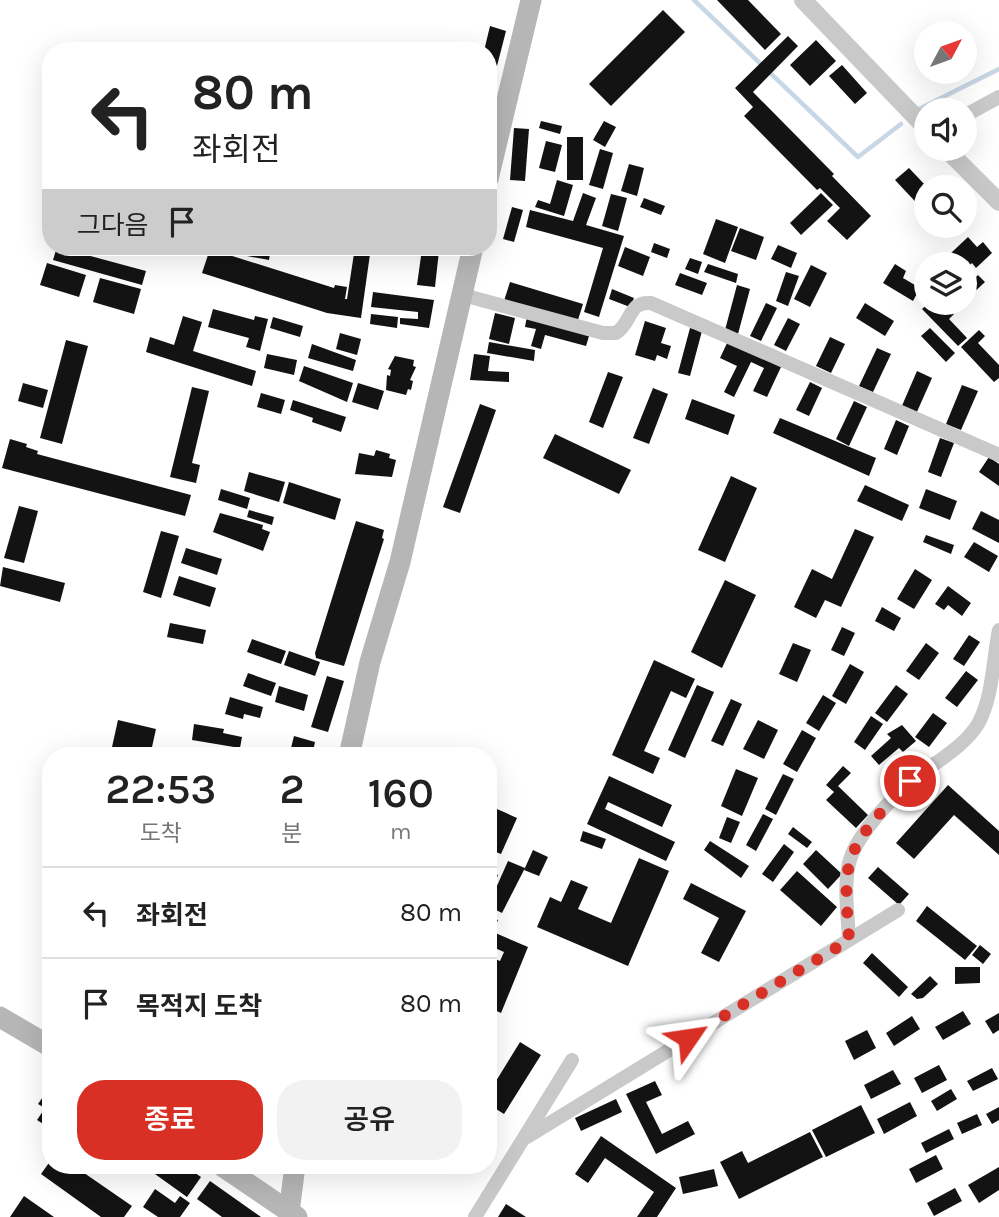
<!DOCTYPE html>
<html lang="ko">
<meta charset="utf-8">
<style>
:root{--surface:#fff;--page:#f2f2f2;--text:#222;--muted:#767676;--line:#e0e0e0;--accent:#d93025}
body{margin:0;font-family:Karla,"Noto Sans KR",sans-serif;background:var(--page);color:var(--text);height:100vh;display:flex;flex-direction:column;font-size:26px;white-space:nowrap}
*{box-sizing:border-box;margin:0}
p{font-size:23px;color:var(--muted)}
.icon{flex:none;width:38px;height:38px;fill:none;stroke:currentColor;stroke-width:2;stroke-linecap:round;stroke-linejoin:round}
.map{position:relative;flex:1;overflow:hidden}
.side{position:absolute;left:42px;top:747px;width:455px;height:427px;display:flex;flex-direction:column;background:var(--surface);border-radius:28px;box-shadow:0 7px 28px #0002}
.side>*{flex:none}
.banner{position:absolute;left:42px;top:42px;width:455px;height:214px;border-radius:28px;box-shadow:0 7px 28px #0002;background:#fff;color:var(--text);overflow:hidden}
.needle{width:46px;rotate:49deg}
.controls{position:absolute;left:914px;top:21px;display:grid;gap:14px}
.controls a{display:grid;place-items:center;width:63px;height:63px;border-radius:50%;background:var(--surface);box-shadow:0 7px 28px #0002;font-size:35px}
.pin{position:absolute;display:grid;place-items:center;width:60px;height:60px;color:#fff;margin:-30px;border:4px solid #fff;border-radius:50%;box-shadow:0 2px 7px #0007}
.me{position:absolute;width:77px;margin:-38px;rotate:58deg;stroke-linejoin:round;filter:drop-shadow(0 0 5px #0008)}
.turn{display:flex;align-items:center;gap:24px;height:147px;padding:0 35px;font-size:32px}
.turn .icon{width:91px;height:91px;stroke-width:2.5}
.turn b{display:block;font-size:49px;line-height:60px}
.then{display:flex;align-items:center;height:66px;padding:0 35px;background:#0003;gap:14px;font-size:26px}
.eta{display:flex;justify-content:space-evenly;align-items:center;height:119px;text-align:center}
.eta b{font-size:42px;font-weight:600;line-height:49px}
.cta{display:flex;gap:14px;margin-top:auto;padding:14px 35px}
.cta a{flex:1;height:80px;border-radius:28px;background:var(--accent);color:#fff;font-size:28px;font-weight:600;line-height:80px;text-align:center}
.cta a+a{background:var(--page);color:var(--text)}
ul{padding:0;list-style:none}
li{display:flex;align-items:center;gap:21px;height:91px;padding:0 35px;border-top:2px solid var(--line)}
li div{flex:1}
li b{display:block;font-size:26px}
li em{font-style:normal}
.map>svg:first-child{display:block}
</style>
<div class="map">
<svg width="999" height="1217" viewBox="0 0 999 1217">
<rect width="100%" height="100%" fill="#fff"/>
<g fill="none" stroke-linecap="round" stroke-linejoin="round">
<g stroke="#c8d7e6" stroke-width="4.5">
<polyline points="694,0 858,157 901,124"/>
<polyline points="917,110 999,69"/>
</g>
</g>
<g fill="#131313">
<polygon points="717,0 748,0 781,34 765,50"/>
<polygon points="663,10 685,32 611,106 589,84"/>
<polygon points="490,26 506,31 497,66 488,64 488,51 484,51"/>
<polygon points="788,36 798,46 753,92 834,174 832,176 871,216 847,240 827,221 840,208 820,188 817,190 744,116 753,107 735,88"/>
<polygon points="816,40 836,61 810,86 790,65"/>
<polygon points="842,65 867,93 855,104 829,76"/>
<polygon points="541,121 562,126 560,134 539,128"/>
<polygon points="604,121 616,127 605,147 593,140"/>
<polygon points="514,128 529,129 525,181 510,180"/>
<rect x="567" y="137" width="16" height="43"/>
<polygon points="546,141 562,145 555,172 539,168"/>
<polygon points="600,149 613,153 603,189 589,185"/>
<polygon points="629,164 644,168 637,196 621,191"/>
<polygon points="909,168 926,186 926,213 895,180"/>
<polygon points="557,180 573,185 564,216 535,207 538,200 550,204"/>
<polygon points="583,193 596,198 586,225 624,236 599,317 584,312 603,248 526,227 530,210 573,221"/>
<polygon points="821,193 833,205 801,235 790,223"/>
<polygon points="611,194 627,198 618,231 602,226"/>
<polygon points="644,198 665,206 661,215 640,207"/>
<polygon points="512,207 523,210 514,242 503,239"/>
<polygon points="716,219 738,227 725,263 703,254"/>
<polygon points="740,228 764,237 756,260 731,251"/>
<polygon points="968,237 977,247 983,242 992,253 976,268 972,263 966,269 951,253"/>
<polygon points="654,243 670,249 667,258 651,252"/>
<polygon points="778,245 797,253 791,268 771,259"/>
<polygon points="57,247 146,271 142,285 53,260"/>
<polygon points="249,247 271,247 269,260 247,256"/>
<polygon points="355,247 371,247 361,318 327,313 202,273 210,249 334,288 335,285 347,287 345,299 347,299"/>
<polygon points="625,247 650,257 643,276 618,266"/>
<polygon points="422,249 439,251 435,287 417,285"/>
<polygon points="690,258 702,262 698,274 685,269"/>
<polygon points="47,263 86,275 79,297 40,285"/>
<polygon points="708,264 738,274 736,283 704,272"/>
<polygon points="895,264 906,271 903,278 920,288 913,301 883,283"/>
<polygon points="811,265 827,273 810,307 794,299"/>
<polygon points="786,272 799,276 788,306 776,301"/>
<polygon points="680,273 707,283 702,295 675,285"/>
<polygon points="964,274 971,282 978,275 985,282 969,297 964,292"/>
<polygon points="100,278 141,289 134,314 93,302"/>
<polygon points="510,282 583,304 577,323 504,301"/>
<polygon points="737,285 750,289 738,334 725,330"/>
<polygon points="612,289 634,298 630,307 609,299"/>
<polygon points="373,292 434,300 429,328 400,324 400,318 418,319 418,312 371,307"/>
<polygon points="766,303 777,308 761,341 750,336"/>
<polygon points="865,303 894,321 885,336 856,318"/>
<polygon points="929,303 953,303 948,308 954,314 949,319 967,338 958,346 922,309"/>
<polygon points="213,309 254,320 255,316 268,319 260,351 246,347 249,338 208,327"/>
<polygon points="495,313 515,318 509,344 489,339"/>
<polygon points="371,314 398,317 397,328 370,324"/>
<polygon points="183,316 202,322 193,351 256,371 252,386 146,352 150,337 174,345"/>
<polygon points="527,316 590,333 586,346 545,335 541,349 531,346 536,329 525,327"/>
<polygon points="273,317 303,326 300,337 270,328"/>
<polygon points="788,318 800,324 786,351 774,345"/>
<polygon points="645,321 666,328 661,343 671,346 667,359 657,355 655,361 635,355"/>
<polygon points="690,328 702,331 690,376 678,373"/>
<polygon points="930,328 955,353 946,362 921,336"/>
<polygon points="979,330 985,336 978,343 999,365 999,378 994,382 961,347"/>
<polygon points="340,333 361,339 357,355 336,349"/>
<polygon points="830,337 845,344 831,373 816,366"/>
<polygon points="66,340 88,346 62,444 40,438"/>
<polygon points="728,341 781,367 767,397 753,391 764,368 751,362 734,397 724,392 737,366 720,358"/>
<polygon points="489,342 535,350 534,361 487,353"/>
<polygon points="312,344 356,360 353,371 308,358"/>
<polygon points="877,348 891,354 873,392 859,386"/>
<polygon points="267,354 297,360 294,375 264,368"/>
<polygon points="474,354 490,356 488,371 509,372 509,382 470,380"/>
<polygon points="395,356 414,360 413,366 416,367 410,380 413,381 411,390 408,389 406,395 386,390 387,375 390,376 391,370 388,369"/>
<polygon points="304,366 353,383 347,402 299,381"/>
<polygon points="917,371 932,378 916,414 901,408"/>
<polygon points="608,372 623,377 603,428 589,422"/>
<polygon points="810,382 822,388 809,416 796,410"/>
<polygon points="23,383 48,390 43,408 18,401"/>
<polygon points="358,383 384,391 378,410 352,402"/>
<polygon points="962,385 978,391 961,430 946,424"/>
<polygon points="192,387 209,391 192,463 200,465 196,483 170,477"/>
<polygon points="653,388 668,394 649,444 633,438"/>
<polygon points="261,393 285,400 281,414 257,407"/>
<polygon points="692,399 735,415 728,435 685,419"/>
<polygon points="293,400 346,417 341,432 312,422 313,418 290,410"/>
<polygon points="854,401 867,407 849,446 836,439"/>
<polygon points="480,404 496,410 460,513 443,507"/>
<polygon points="780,418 876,458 869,476 773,433"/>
<polygon points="896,420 909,426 897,455 884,449"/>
<polygon points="555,434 631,470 619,494 543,458"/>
<polygon points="940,438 954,443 941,477 928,472"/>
<polygon points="10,439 27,444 26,447 38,451 37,454 191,495 185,516 2,468"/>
<polygon points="376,450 390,454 389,458 396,460 392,477 355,474 359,453 374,456"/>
<polygon points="989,457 999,464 999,486 979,472"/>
<polygon points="249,472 285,482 279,502 244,491"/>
<polygon points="731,476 757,488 725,562 698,550"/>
<polygon points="289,482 341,499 335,520 283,503"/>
<polygon points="865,485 909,505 902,521 857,501"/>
<polygon points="221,489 250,498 247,509 218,500"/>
<polygon points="926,489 957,501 950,520 919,508"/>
<polygon points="19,506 38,511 24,563 4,558"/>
<polygon points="249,510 274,517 272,525 247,517"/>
<polygon points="981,511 999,520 999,543 972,529"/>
<polygon points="220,513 263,525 262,529 270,532 263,551 213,532"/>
<polygon points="356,521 384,530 382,538 384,539 344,666 316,658 315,653"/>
<polygon points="855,529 874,537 841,607 825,600 816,618 794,607 812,569 832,579"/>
<polygon points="161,531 179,536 161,598 143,592"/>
<polygon points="926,535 954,545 951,554 923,542"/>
<polygon points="974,542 998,556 989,572 964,557"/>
<polygon points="186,548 222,559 217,575 181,563"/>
<polygon points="3,567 65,583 60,602 0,586"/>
<polygon points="915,569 932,580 914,609 897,599"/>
<polygon points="179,576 216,588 210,607 173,595"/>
<polygon points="725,580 756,595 722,668 691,652"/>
<polygon points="948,586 971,603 962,616 948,605 944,610 935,604"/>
<polygon points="882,607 901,618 894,631 875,621"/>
<polygon points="170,623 206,630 203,644 167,637"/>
<polygon points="842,627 855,633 844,656 831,650"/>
<polygon points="969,635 980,642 964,666 953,659"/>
<polygon points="252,639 286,651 281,664 247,652"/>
<polygon points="793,643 811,650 797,682 779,674"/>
<polygon points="926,643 939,653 919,680 906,671"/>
<polygon points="289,651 320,662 315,676 284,665"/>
<polygon points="654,660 695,679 686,698 671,691 644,751 660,758 653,774 612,755"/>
<polygon points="850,664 864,672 846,704 832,696"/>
<polygon points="966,671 978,680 957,707 945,698"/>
<polygon points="248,673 276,683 271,696 243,686"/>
<polygon points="327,676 344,681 328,732 311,727"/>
<polygon points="697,685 714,692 685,758 668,750"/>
<polygon points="896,685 908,694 887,722 875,713"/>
<polygon points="279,686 308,695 304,711 275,702"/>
<polygon points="823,695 836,703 819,731 806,723"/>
<polygon points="230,697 263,707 260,718 244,714 243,719 225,714"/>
<polygon points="731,699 742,704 723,746 711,741"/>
<polygon points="933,713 947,723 929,747 915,737"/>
<polygon points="871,716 883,724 865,750 854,742"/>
<polygon points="118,720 156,729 150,756 110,756"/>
<polygon points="758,720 778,730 764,759 743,749"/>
<polygon points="194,724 224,729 223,733 242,737 240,748 192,740"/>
<polygon points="902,725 916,741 903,752 899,748 879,765 871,756 891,738 887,734"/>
<polygon points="802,730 816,738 797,772 783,764"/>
<polygon points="294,736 315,742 312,756 289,756"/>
<polygon points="843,766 851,773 838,786 868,815 856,828 826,800 834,792 826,785"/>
<polygon points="736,769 758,778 742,816 721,806"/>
<polygon points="783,774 794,779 776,815 765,809"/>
<polygon points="609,776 672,805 662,827 608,802 605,809 675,842 666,861 587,824"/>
<polygon points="948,785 999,831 999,855 954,815 914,859 896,843"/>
<polygon points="488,805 517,818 501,854 488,849"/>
<polygon points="763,814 773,819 756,851 746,845"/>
<polygon points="727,817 740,822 731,843 719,838"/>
<polygon points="793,827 812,842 807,848 788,834"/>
<polygon points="583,831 606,839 602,849 580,841"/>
<polygon points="710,841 749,866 741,878 704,850"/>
<polygon points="784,844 794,852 773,882 762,874"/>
<polygon points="533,850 548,857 539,876 524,870"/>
<polygon points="816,850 842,874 828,889 803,864"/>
<polygon points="639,858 669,871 628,966 537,927 550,897 561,902 571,880 588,887 578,909 611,923"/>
<polygon points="508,861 525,868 502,913 488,906"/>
<polygon points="878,867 909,894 899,905 868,878"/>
<polygon points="488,871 498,875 488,899"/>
<polygon points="797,871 837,907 821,926 780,890"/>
<polygon points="691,883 746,911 719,962 701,953 719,918 683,899"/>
<polygon points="927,906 977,946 965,960 916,921"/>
<polygon points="488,915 498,920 493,932 528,947 501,1013 488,1007 488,991 493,980 488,978 488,970 493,958 500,961 504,952 488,945"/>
<polygon points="980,945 991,954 983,964 972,955"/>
<polygon points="872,953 908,987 899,997 863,963"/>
<polygon points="955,967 980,967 980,983 955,984"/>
<polygon points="930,976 938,984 923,998 917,999 911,994"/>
<polygon points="963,1011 971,1024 943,1040 935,1027"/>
<polygon points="999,1013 999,1030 993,1034 985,1021"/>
<polygon points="912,1016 920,1029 894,1046 886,1033"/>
<polygon points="867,1030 876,1048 854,1060 845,1041"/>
<polygon points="520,1042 541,1055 504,1114 488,1104 488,1076 496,1081"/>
<polygon points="939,1065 947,1080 922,1093 914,1078"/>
<polygon points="992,1068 998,1079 973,1091 967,1081"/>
<polygon points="893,1070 901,1084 871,1099 864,1085"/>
<polygon points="655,1081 662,1095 646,1102 662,1134 688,1121 695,1134 656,1154 626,1094"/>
<polygon points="51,1085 51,1129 37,1120 45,1108 38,1104"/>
<polygon points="951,1089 957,1099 937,1111 931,1101"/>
<polygon points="616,1099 622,1112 581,1131 575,1118"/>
<polygon points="910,1102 917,1116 884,1134 877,1119"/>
<polygon points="861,1105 875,1133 826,1157 812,1130"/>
<polygon points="999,1107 999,1120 992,1124 986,1114"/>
<polygon points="977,1114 982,1125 962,1134 957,1123"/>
<polygon points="949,1129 954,1139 926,1153 921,1143"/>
<polygon points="810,1132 823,1157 739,1199 720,1162 742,1151 748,1163"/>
<polygon points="601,1136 676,1188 657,1217 637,1217 654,1192 605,1158 588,1183 575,1174"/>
<polygon points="936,1155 943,1169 916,1183 909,1169"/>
<polygon points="51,1160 51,1166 74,1166 132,1206 124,1217 101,1217 41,1174"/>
<polygon points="150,1166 185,1166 201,1177 187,1197 148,1169"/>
<polygon points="999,1167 999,1190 979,1203 968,1185"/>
<polygon points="714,1169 718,1186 683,1194 679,1177"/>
<polygon points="210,1181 261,1217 222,1217 197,1199"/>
<polygon points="955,1188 962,1201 934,1216 927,1203"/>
<polygon points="155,1189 175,1203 180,1196 190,1203 180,1217 158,1217 143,1207"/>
<polygon points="24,1196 54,1217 10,1217"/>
<polygon points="506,1204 526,1217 498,1217"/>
</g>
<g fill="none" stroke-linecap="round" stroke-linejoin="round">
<g stroke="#c9c9c9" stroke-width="14">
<polyline points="964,116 999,97"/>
<path d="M463,295L603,333H616C632,323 628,301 651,303L999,455"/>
<path d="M849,940C848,914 842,878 852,854C863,828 899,789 922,773C941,759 966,744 978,724C993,697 993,659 999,630"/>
<polyline points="527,1137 898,910"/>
<polyline points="475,1217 572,1060"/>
</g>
<g stroke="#c9c9c9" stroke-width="18">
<polyline points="803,0 926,128"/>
<polyline points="946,149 999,202"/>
</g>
<g stroke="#b6b6b6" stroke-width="21">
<polyline points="488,179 531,0"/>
<polyline points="349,756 370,662 400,562 473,247"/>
<polyline points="0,1017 51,1047"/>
<polyline points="222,1166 297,1217"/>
<polyline points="289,1212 295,1166"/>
</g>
</g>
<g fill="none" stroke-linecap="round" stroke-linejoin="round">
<path stroke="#d93025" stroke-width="12" stroke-dasharray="0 21.6" d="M688,1038L849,940C848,914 842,877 853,853C865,826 890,803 910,781"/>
</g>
</svg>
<div class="controls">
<a><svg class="needle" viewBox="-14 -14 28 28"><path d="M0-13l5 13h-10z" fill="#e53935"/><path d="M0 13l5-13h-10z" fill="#767676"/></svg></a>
<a><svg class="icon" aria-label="sound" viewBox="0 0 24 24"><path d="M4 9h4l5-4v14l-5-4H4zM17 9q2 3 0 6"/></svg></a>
<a><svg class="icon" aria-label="search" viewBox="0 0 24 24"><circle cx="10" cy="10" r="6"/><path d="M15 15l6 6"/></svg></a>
<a><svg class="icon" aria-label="layers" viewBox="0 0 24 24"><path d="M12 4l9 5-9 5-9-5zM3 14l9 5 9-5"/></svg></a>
</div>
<div class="pin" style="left:910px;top:781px;background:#d93025"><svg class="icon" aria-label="arrive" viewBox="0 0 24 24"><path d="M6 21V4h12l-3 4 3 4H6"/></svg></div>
<svg class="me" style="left:688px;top:1038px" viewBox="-20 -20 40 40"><path d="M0-17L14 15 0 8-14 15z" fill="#d93025" stroke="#fff" stroke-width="4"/></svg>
<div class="banner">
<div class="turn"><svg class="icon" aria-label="left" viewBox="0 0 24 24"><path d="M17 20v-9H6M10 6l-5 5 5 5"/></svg><div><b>80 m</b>좌회전</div></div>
<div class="then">그다음<svg class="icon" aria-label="arrive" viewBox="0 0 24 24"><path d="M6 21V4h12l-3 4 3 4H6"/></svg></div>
</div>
<section class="side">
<div class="eta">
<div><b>22:53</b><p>도착</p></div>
<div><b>2</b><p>분</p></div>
<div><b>160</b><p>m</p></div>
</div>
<ul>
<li><svg class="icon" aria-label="left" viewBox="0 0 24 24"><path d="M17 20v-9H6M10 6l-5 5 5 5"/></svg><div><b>좌회전</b></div><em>80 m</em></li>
<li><svg class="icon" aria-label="arrive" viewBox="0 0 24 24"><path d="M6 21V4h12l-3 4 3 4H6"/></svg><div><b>목적지 도착</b></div><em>80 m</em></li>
</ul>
<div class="cta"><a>종료</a><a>공유</a></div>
</section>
</div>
